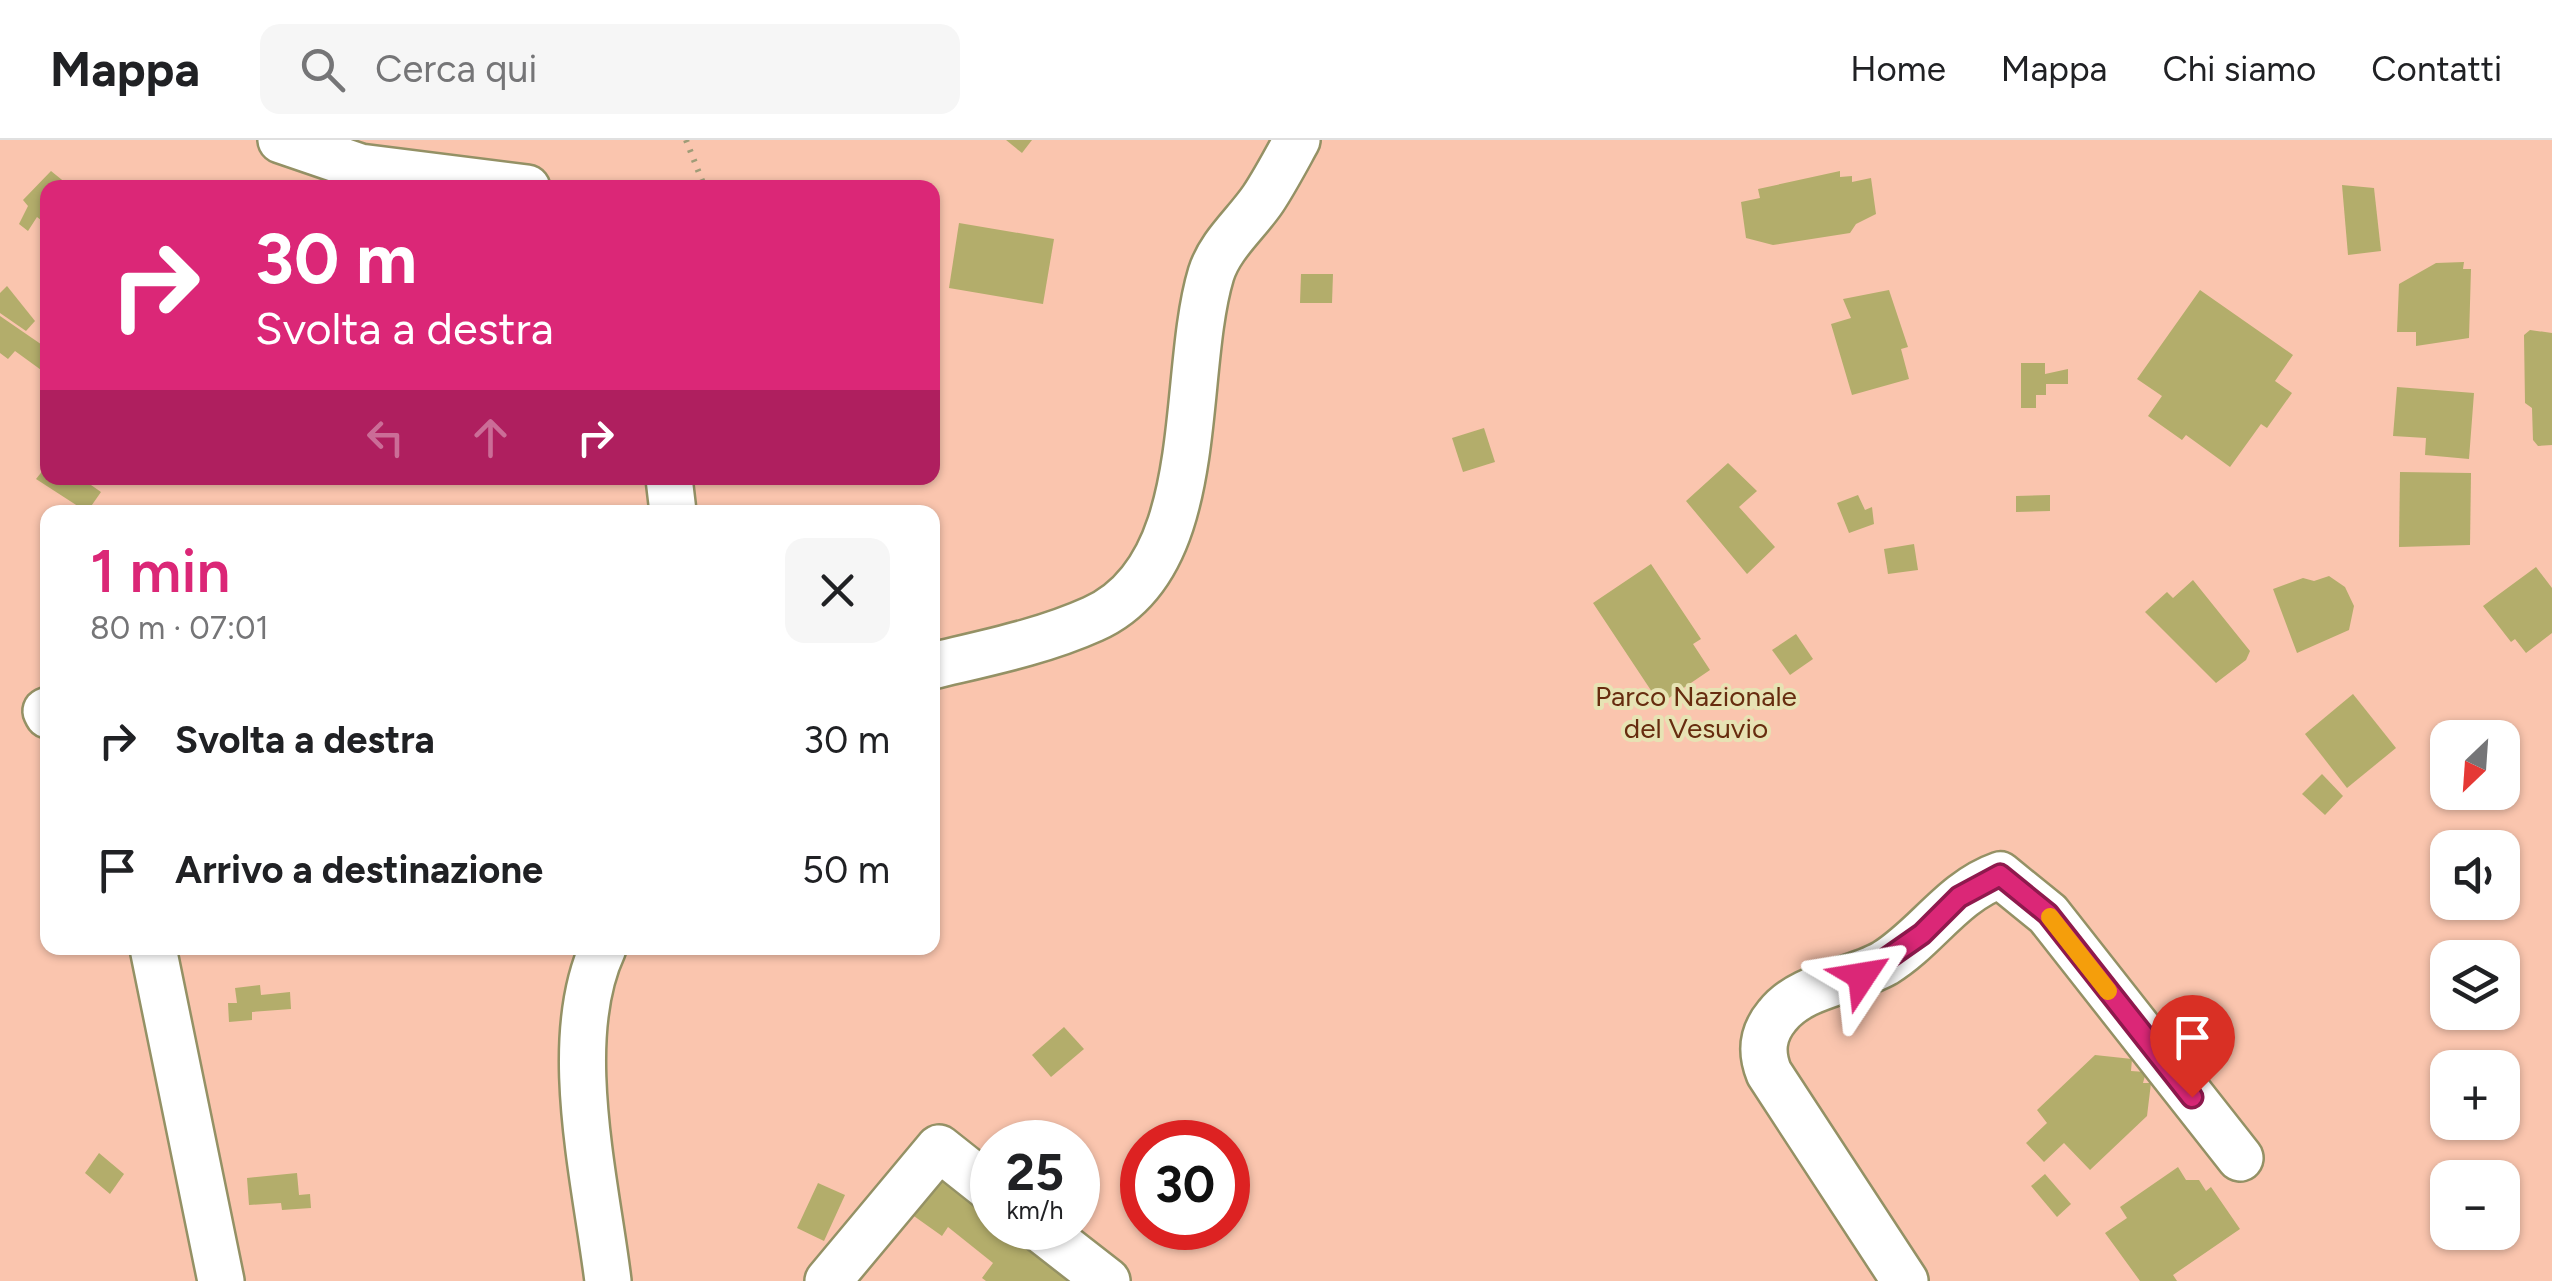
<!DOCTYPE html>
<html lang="it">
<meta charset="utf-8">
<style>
:root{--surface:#fff;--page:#f6f6f6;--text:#202124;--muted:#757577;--line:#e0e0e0;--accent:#db2777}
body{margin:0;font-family:Figtree,sans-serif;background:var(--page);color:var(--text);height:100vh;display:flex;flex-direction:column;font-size:38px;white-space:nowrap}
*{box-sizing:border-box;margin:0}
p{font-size:32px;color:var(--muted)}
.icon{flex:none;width:55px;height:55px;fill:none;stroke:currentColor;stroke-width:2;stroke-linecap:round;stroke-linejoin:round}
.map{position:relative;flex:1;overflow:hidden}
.details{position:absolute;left:40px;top:365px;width:900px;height:450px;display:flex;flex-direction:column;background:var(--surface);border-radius:20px;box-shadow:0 2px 8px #0004}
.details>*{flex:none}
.guide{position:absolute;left:40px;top:40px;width:900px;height:305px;border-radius:20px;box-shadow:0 2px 8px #0004;background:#db2777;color:#fff;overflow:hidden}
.needle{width:65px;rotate:205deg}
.buttons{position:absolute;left:2430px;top:580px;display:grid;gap:20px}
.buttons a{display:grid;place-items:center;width:90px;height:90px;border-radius:20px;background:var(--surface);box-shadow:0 2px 8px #0004;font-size:50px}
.speed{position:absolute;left:970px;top:980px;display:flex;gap:20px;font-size:50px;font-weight:700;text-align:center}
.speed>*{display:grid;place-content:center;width:130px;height:130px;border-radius:50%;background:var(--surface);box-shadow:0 2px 8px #0004;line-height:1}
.speed small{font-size:25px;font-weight:400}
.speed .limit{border:15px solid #d22;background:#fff;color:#111}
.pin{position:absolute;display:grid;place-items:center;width:85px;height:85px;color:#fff;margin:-102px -42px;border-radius:50% 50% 50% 0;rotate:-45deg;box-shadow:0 0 10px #0007}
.pin .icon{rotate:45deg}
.me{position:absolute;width:110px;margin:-55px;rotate:57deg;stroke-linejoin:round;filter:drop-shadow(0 0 8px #0008)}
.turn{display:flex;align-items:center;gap:35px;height:210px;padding:0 50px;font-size:45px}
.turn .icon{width:130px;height:130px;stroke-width:2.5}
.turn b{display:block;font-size:70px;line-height:85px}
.lanes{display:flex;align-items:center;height:95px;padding:0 50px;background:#0003;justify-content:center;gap:50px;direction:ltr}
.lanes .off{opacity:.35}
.round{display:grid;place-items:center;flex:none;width:105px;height:105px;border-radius:20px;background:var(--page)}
.overview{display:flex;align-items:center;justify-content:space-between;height:170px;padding:0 50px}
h1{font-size:60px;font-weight:600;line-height:75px;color:var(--accent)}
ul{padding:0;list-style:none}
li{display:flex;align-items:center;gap:30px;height:130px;padding:0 50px}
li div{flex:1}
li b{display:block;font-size:38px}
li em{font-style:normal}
header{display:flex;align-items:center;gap:60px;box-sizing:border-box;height:140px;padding:0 50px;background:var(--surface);border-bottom:2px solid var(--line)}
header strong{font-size:48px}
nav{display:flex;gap:55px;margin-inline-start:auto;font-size:35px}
.search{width:700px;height:90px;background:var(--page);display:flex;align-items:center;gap:25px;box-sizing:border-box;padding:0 35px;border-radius:20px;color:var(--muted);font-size:38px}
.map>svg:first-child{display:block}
</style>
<header>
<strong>Mappa</strong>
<div class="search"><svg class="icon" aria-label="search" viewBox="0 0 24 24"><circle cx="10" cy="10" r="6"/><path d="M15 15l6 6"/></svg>Cerca qui</div>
<nav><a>Home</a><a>Mappa</a><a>Chi siamo</a><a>Contatti</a></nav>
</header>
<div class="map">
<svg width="2552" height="1141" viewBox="0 0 2552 1141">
<rect width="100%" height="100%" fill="#e7e3b4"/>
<path fill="#fac5ae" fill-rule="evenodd" d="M0,0H2552V1141H0ZM48,48H932V338H48ZM48,372H932V808H48ZM2448,598H2502V652H2448ZM2448,708H2502V762H2448ZM2448,818H2502V872H2448ZM2448,928H2502V982H2448ZM992,1002H1078V1088H992ZM1142,1002H1228V1088H1142ZM2448,1038H2502V1092H2448Z"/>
<g fill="#b3ad6b">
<polygon points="1006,0 1032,0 1022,13"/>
<polygon points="51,31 72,48 48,48 48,78 45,83 37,77 28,91 19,84 28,66 23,60"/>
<polygon points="1840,31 1840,37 1852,36 1852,42 1871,38 1876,74 1856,84 1850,93 1773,105 1746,98 1741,62 1760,58 1758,49"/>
<polygon points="2342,45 2374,48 2381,111 2348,115"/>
<polygon points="959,83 1054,99 1043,164 949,148"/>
<polygon points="2464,122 2463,129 2471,129 2469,198 2416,206 2416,192 2397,192 2399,144 2436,123"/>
<polygon points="1301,134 1333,134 1332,163 1300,163"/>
<polygon points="7,146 35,181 26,191 0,173 0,153"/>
<polygon points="1889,150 1908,207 1901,209 1909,239 1852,255 1831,184 1851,178 1843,159"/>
<polygon points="2200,150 2293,215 2275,241 2292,253 2267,288 2261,284 2230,327 2186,295 2182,300 2148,276 2162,256 2137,239"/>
<polygon points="0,176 48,209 48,235 15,211 8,219 0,213"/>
<polygon points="2530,190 2552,193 2552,305 2538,306 2533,300 2532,268 2525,263 2524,195"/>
<polygon points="2021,223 2045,223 2045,234 2068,229 2068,244 2046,244 2046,255 2036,255 2036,268 2021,268"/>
<polygon points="2397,247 2474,253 2469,319 2425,315 2426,298 2393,296"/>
<polygon points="1484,288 1495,322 1463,332 1452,298"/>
<polygon points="1728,323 1757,351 1739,367 1775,407 1747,434 1686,361"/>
<polygon points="48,324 48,338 74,342 81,338 101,352 87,372 36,339"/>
<polygon points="2400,332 2471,333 2470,405 2399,407"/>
<polygon points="1858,355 1865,370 1872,367 1874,384 1849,393 1837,363"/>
<polygon points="2050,355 2050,371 2016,372 2016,356"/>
<polygon points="1914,404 1918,430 1888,434 1884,409"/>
<polygon points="1651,424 1701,499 1693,504 1710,530 1660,564 1593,463"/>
<polygon points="2536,427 2552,448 2552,493 2526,513 2515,499 2511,502 2483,466"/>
<polygon points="2329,436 2345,447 2354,466 2349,490 2297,513 2273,449 2303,438 2314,441"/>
<polygon points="2193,440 2250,511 2246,520 2216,543 2145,472 2167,452 2173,458"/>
<polygon points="1796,494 1813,519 1790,535 1772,510"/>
<polygon points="2353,554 2396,608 2347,648 2305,594"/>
<polygon points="2322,634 2343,656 2325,675 2302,654"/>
<polygon points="260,845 261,855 290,852 291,869 252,872 252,880 229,882 228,863 237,863 235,848"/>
<polygon points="1064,887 1084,909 1051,937 1032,915"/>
<polygon points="2095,915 2132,919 2131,931 2146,932 2143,943 2151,943 2147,976 2090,1030 2064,1003 2044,1022 2026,1003 2047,983 2037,970"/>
<polygon points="99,1013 124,1034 110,1054 85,1033"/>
<polygon points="2463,1025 2470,1038 2448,1038 2448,1048 2441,1051 2434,1037"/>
<polygon points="2178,1027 2186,1040 2199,1040 2206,1051 2211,1047 2240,1089 2173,1135 2177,1141 2140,1141 2105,1093 2127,1078 2120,1067"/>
<polygon points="297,1033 299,1055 310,1054 311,1068 282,1070 281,1063 249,1065 247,1038"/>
<polygon points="2045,1034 2071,1064 2057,1077 2031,1046"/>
<polygon points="941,1039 992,1079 992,1088 1004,1088 1083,1141 986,1141 982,1138 993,1123 948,1087 942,1096 911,1074"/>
<polygon points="818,1043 845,1055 824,1101 797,1088"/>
</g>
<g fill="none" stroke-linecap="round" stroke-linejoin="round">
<defs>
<g id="street">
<polyline points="281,0 360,27 527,48"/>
<polyline points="669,338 673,372"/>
<path d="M932,526C986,513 1042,502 1093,479C1210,427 1180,237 1211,134C1220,105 1246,84 1263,59C1275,41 1286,20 1297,0"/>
<polyline points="46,571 48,575"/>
<polyline points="153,808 221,1141"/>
<path d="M603,808C560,900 596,1042 608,1141"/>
<polyline points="1039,1088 1107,1141"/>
<polyline points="828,1141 939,1008 992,1050"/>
<path d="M1905,1141L1769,933C1761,913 1762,894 1777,876C1802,844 1850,843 1885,823C1927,797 1952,752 2000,735L2048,774L2240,1018"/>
</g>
</defs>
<use href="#street" stroke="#949165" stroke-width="50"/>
<polyline stroke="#9f9c77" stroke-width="6" stroke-dasharray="2.5 8" stroke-linecap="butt" points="686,0 705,48"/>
<use href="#street" stroke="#fff" stroke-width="45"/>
</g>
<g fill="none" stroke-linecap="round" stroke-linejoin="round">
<defs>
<polyline id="route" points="1862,836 1922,794 1959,757 2000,735 2048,774 2192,957"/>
</defs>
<use href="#route" stroke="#8e194d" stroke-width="25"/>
<use href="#route" stroke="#db2777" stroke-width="18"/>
<polyline stroke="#f59e0b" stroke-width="18" points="2050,777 2108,851"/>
</g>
<g text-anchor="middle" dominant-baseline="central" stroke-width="8" stroke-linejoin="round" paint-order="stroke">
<g font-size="28" fill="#672c0f" stroke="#e7e3b4">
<text x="1696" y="556">Parco Nazionale<tspan x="1696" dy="32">del Vesuvio</tspan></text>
</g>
</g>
</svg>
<div class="buttons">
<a><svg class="needle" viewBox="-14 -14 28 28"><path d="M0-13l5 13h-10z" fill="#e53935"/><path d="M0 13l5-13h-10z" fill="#757577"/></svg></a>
<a><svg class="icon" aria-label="sound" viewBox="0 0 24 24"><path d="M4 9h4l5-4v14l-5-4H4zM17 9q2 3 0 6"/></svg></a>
<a><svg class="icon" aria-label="layers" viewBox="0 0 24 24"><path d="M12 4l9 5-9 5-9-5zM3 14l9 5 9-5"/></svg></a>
<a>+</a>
<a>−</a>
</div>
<div class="speed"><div>25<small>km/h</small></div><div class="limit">30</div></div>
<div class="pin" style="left:2192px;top:957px;background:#d93025"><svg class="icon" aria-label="arrive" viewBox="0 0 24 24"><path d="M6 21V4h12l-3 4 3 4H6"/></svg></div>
<svg class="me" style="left:1862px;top:836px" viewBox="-20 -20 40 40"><path d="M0-17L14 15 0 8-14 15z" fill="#db2777" stroke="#fff" stroke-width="4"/></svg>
<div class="guide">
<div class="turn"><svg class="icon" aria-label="right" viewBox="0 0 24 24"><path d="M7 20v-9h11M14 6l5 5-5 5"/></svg><div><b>30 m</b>Svolta a destra</div></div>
<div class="lanes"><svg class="icon off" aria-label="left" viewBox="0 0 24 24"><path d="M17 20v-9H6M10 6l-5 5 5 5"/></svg><svg class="icon off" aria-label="ahead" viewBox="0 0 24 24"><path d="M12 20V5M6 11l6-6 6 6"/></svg><svg class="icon" aria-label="right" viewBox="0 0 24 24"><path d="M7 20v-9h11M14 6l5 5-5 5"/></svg></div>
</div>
<section class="details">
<div class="overview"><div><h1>1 min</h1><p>80 m · 07:01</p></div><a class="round"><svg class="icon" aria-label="close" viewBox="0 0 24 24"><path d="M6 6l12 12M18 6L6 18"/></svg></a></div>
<ul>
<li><svg class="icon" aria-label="right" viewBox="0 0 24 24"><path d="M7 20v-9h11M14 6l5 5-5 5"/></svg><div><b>Svolta a destra</b></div><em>30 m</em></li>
<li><svg class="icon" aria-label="arrive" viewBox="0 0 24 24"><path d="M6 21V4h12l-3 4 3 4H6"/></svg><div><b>Arrivo a destinazione</b></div><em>50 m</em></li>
</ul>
</section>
</div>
